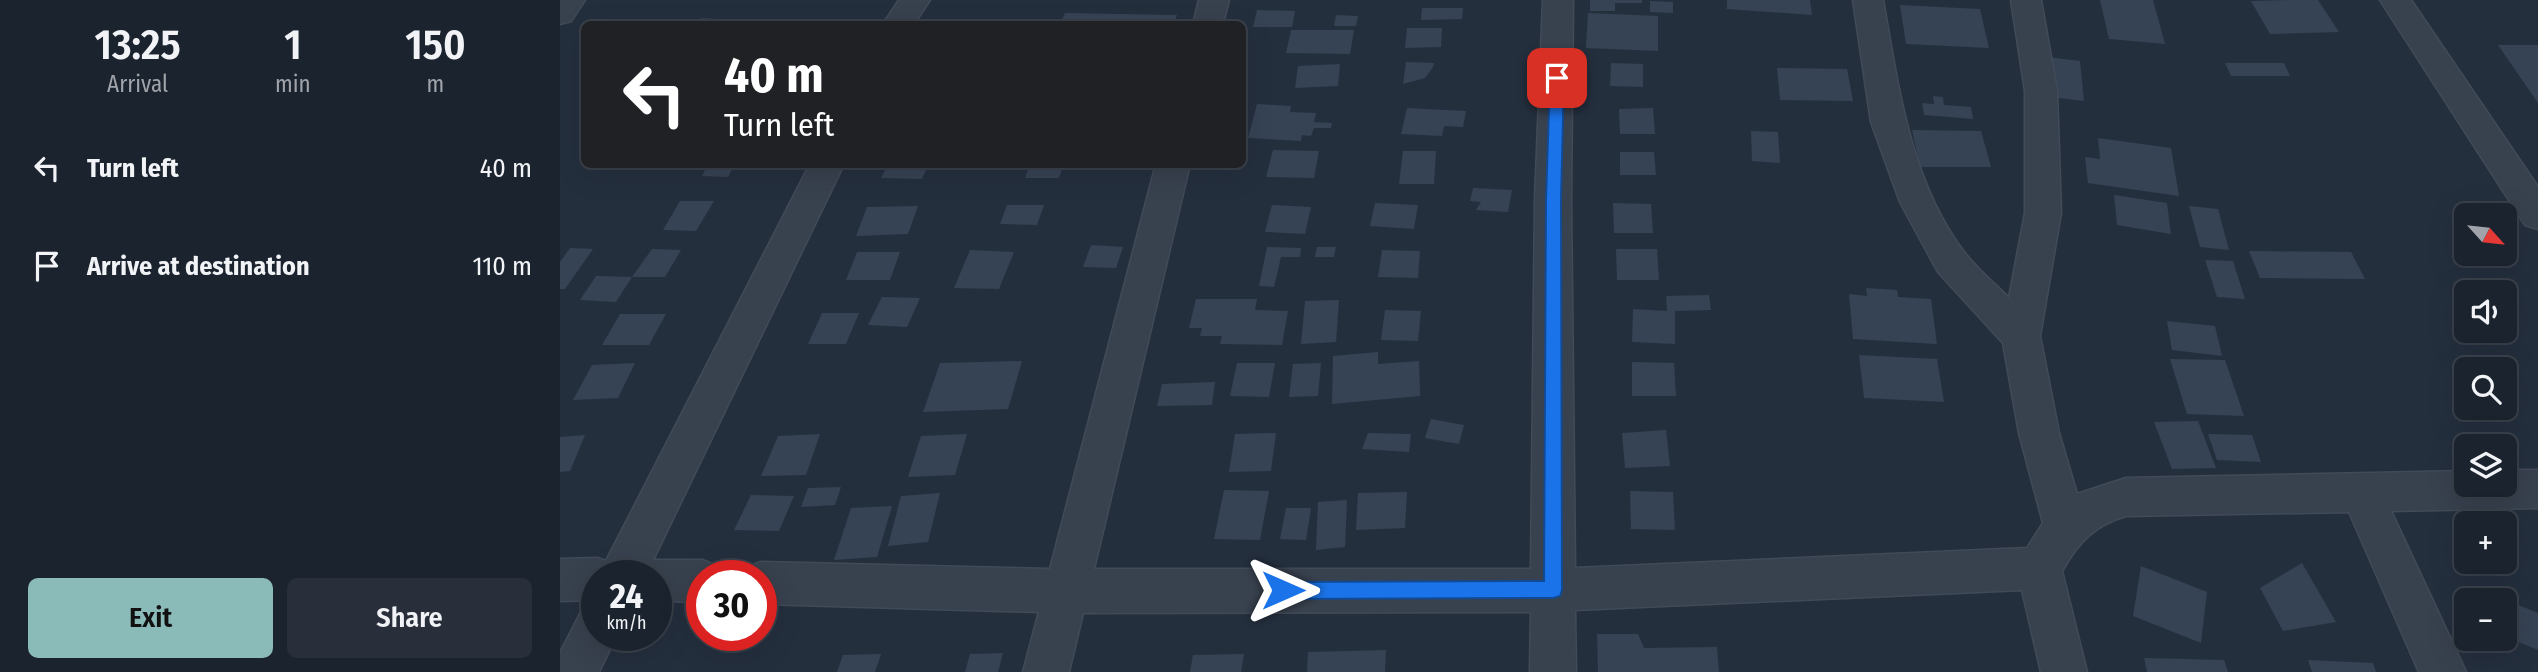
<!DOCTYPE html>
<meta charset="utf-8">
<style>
:root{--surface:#1b232e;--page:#282f3a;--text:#f1f3f6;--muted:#a0a4aa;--line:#39404a;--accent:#8bbbb9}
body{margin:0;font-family:"Fira Sans Condensed",sans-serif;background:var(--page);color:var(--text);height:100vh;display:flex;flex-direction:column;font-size:26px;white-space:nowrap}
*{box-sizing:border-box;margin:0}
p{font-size:23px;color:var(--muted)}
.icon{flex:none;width:38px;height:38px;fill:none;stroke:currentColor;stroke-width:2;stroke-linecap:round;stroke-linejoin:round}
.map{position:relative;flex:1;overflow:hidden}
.drawer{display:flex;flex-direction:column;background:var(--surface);width:560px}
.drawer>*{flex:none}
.guide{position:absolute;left:21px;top:21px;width:665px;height:147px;border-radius:10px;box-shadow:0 7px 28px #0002,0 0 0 2px var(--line);background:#202124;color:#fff;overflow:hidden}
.needle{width:46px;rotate:117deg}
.buttons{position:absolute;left:1894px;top:203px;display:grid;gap:14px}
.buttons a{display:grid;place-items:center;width:63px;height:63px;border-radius:10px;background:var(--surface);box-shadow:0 7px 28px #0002,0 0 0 2px var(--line);font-size:35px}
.speed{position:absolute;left:21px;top:560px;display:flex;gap:14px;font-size:35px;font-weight:700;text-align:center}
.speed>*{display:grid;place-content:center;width:91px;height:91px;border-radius:50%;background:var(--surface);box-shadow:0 7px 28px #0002,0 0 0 2px var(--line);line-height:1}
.speed small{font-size:18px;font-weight:400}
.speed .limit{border:10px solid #d22;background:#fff;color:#111}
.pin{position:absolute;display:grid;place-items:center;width:60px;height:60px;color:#fff;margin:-30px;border-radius:14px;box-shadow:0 4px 10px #0006}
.me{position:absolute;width:77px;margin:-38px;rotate:90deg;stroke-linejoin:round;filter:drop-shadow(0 0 5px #0008)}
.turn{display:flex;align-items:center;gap:24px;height:147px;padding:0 28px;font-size:32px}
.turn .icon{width:91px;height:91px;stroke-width:2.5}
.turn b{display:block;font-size:49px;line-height:60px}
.eta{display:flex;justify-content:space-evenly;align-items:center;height:119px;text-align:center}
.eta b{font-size:42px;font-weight:600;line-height:49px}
.action{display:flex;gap:14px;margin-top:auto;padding:14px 28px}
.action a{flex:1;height:80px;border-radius:10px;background:var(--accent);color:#111;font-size:28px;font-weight:600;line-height:80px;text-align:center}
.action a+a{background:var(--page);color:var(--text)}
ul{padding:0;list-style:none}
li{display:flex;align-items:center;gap:21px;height:98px;padding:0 28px}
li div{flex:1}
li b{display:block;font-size:26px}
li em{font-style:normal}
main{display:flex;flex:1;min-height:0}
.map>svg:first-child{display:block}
</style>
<main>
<section class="drawer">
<div class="eta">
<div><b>13:25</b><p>Arrival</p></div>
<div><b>1</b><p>min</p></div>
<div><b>150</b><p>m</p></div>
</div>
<ul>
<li><svg class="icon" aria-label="left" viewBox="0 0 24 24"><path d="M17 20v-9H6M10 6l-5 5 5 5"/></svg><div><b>Turn left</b></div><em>40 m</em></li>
<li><svg class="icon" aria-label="arrive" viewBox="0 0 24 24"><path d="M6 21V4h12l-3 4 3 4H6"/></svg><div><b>Arrive at destination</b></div><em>110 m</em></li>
</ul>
<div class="action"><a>Exit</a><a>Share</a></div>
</section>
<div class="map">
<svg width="1978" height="672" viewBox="0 0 1978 672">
<rect width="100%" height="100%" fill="#242f3e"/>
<g fill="#364354">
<polygon points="1030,0 1082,0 1082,3 1055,3 1055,11 1030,11"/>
<polygon points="1167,0 1250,0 1252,15 1167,9"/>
<polygon points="1540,0 1593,0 1605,44 1549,39"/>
<polygon points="1727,0 1758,0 1779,32 1710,34 1691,1"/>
<polygon points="1090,1 1113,2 1113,13 1090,12"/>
<polygon points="1340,5 1420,9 1429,48 1346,44"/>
<polygon points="862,8 903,8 902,19 861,20"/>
<polygon points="697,10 735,11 732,27 693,27"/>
<polygon points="505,13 617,15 614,24 500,24"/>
<polygon points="1028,13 1098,16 1098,51 1026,48"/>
<polygon points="776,15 798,16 796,26 774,26"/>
<polygon points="141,18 173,20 169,24 136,24"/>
<polygon points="847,28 882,28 881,47 845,48"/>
<polygon points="731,30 794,30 790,54 726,53"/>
<polygon points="1938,45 1978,45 1978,103"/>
<polygon points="1487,57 1520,61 1524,101 1491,97"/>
<polygon points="846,62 874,63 873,67 865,78 843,84"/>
<polygon points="1051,63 1083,64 1083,87 1050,86"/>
<polygon points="1665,63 1724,63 1730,76 1671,76"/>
<polygon points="780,64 778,86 735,88 738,66"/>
<polygon points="1217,68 1287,69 1293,101 1220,100"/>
<polygon points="1373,96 1383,97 1384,105 1411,107 1413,119 1364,115 1362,103 1374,104"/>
<polygon points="697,104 731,106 730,112 756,113 754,122 772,123 771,128 754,128 751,136 742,135 741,141 688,138"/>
<polygon points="847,108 906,111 903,127 884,126 882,136 841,134"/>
<polygon points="1093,108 1095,134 1060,134 1059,109"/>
<polygon points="1352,130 1421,131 1431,167 1360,167"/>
<polygon points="1191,131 1218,132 1220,163 1192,161"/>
<polygon points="1538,138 1611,148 1619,196 1528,183 1525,157 1540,159"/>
<polygon points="713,150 759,151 754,178 706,177"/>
<polygon points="843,151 876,151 874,184 839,184"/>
<polygon points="1060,152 1094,152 1096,175 1060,175"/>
<polygon points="148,164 175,164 168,177 142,176"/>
<polygon points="328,164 369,164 362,179 321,178"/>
<polygon points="470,164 504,164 499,178 465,178"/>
<polygon points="913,188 952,190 948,212 916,210 921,202 910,201"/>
<polygon points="1554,195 1607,203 1611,234 1557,225"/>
<polygon points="120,201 154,201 136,231 103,230"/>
<polygon points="815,203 858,205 854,229 810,226"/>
<polygon points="1053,203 1091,204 1093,233 1054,233"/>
<polygon points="447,205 484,205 477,225 440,224"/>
<polygon points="712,205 751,207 745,234 705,232"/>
<polygon points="358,206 348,234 296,236 307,207"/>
<polygon points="1629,206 1658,209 1669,250 1640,247"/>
<polygon points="531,245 563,247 556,268 523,267"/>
<polygon points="707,247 741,248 740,257 721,257 714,287 699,286"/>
<polygon points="757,247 776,247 774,257 755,257"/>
<polygon points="10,248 33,249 5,289 0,289 0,262"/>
<polygon points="92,249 121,250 105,277 72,277"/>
<polygon points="1056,249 1097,249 1099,280 1057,280"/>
<polygon points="410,250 454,252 439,289 394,288"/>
<polygon points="822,250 860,251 858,278 818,277"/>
<polygon points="1689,251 1791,252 1805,279 1700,278"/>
<polygon points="297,252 340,252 330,280 286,280"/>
<polygon points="1645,260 1673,261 1685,299 1657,297"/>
<polygon points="36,276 72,277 56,302 20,300"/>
<polygon points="1306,288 1337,290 1338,297 1371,299 1377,344 1293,339 1289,294 1307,296"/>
<polygon points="1149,295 1151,310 1115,311 1115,344 1072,342 1073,309 1107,311 1106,296"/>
<polygon points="322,297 360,298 347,327 308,325"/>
<polygon points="636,299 697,299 695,310 728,311 722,345 660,344 662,336 640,336 642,328 629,328"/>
<polygon points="779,300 776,342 741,344 745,301"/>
<polygon points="825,310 861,311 858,341 821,340"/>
<polygon points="262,313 299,313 286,344 248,344"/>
<polygon points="60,314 106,314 89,345 42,345"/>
<polygon points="1607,321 1655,326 1662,356 1612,350"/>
<polygon points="818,352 818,364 859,361 860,396 772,404 773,356"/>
<polygon points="1299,355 1377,359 1384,402 1304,398"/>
<polygon points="1610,359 1665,360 1684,416 1627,414"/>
<polygon points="462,361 448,409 363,412 380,363"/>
<polygon points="1072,362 1114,363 1116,396 1072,396"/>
<polygon points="75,363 58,398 13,400 32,365"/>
<polygon points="677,363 715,363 709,397 670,396"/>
<polygon points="761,363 758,396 729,397 733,364"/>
<polygon points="655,382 652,405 597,406 602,384"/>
<polygon points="871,419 904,425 899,444 865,438"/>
<polygon points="1638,421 1656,468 1612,469 1594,422"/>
<polygon points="1106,430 1110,466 1065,468 1062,433"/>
<polygon points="716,433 711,471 669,472 675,434"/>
<polygon points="808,433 851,434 849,452 802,449"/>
<polygon points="260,434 246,475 201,476 218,436"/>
<polygon points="407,434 395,475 348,477 361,436"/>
<polygon points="1648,434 1692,435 1701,462 1657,460"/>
<polygon points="25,435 10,471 0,472 0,437"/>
<polygon points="281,487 275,505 241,507 248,488"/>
<polygon points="664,490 709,491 700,540 654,539"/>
<polygon points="1070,491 1113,492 1115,530 1071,529"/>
<polygon points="847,492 845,528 796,530 798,493"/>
<polygon points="380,493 368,542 328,546 341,496"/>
<polygon points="191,495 234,496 219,531 174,530"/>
<polygon points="787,500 785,547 756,550 758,502"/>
<polygon points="332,506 317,557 274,560 291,508"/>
<polygon points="726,508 751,508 746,540 720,539"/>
<polygon points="1742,563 1776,622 1723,631 1700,588"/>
<polygon points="1581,566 1647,592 1641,643 1573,616"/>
<polygon points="1925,591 1978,613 1978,650 1944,636 1944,600 1925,600"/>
<polygon points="1037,634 1078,634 1084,648 1157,647 1159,672 1038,672"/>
<polygon points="826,650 825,672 747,672 748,652"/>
<polygon points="443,653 438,672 405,672 410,654"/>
<polygon points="321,654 315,672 277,672 283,655"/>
<polygon points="684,654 681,672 630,672 633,655"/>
<polygon points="1584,658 1664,660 1668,672 1587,672"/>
<polygon points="1748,660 1813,663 1816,672 1752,672"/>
</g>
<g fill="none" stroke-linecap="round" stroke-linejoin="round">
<defs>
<g id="minor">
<polygon points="0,0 25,0 11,21 0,24"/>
<polygon points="339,0 370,0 354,24 323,24"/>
<polygon points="639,0 669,0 663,24 633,24"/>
<path d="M983,0H1013L1011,199L1015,568L1467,548L1483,523L1459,433L1443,343L1378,272L1340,202L1311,122L1293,0H1323C1338,85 1350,181 1404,252C1417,269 1434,283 1449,298L1465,213V91L1451,0H1481L1497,91L1501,213L1480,336L1499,433L1517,494L1566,478L1906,471V485H1944V470H1978V508L1831,511L1906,672H1859L1789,512L1566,516C1534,525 1518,543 1502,571L1527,672H1481L1462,590L1015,610L1016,672H970L971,612L523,613L509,672H463L479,612L201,604V576H182L185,568L201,562L490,569L596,164H630L534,569H971L975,199Z"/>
<polygon points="1820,0 1851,0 1978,187 1978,229 1965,225"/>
<polygon points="250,164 284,164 93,560 142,560 158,566 162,576 142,576 142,602 96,601 96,576 37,576 37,600 0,601 0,559 37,558 46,561"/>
<polygon points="37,606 37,635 57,635 39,672 0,672 0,653 21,612"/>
</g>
</defs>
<use href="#minor" stroke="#414a57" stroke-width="3"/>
<use href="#minor" fill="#38414e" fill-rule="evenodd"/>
</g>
<polygon fill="#1a73e8" stroke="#114b97" stroke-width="2" points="997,73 1004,78 1001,199 1002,590 1000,596 993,598 723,599 716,597 713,590 716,584 723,582 984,581 986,199 990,78"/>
</svg>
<div class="buttons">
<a><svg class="needle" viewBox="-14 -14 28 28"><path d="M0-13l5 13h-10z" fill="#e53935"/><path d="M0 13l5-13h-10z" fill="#a0a4aa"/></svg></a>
<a><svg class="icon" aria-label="sound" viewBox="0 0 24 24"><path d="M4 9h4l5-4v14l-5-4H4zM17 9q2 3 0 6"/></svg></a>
<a><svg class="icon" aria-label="search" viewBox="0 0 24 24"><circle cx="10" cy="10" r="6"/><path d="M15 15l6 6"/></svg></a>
<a><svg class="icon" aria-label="layers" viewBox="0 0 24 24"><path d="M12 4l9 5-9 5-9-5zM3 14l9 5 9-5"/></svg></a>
<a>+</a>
<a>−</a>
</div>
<div class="speed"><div>24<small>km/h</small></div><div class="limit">30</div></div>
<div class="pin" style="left:997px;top:78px;background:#d93025"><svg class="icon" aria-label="arrive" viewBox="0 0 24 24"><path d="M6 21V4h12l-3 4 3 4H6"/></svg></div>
<svg class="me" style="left:723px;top:590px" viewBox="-20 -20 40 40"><path d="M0-17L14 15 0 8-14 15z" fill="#1a73e8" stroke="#fff" stroke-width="4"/></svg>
<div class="guide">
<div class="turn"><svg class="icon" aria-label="left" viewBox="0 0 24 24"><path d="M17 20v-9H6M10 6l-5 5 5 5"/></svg><div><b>40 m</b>Turn left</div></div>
</div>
</div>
</main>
